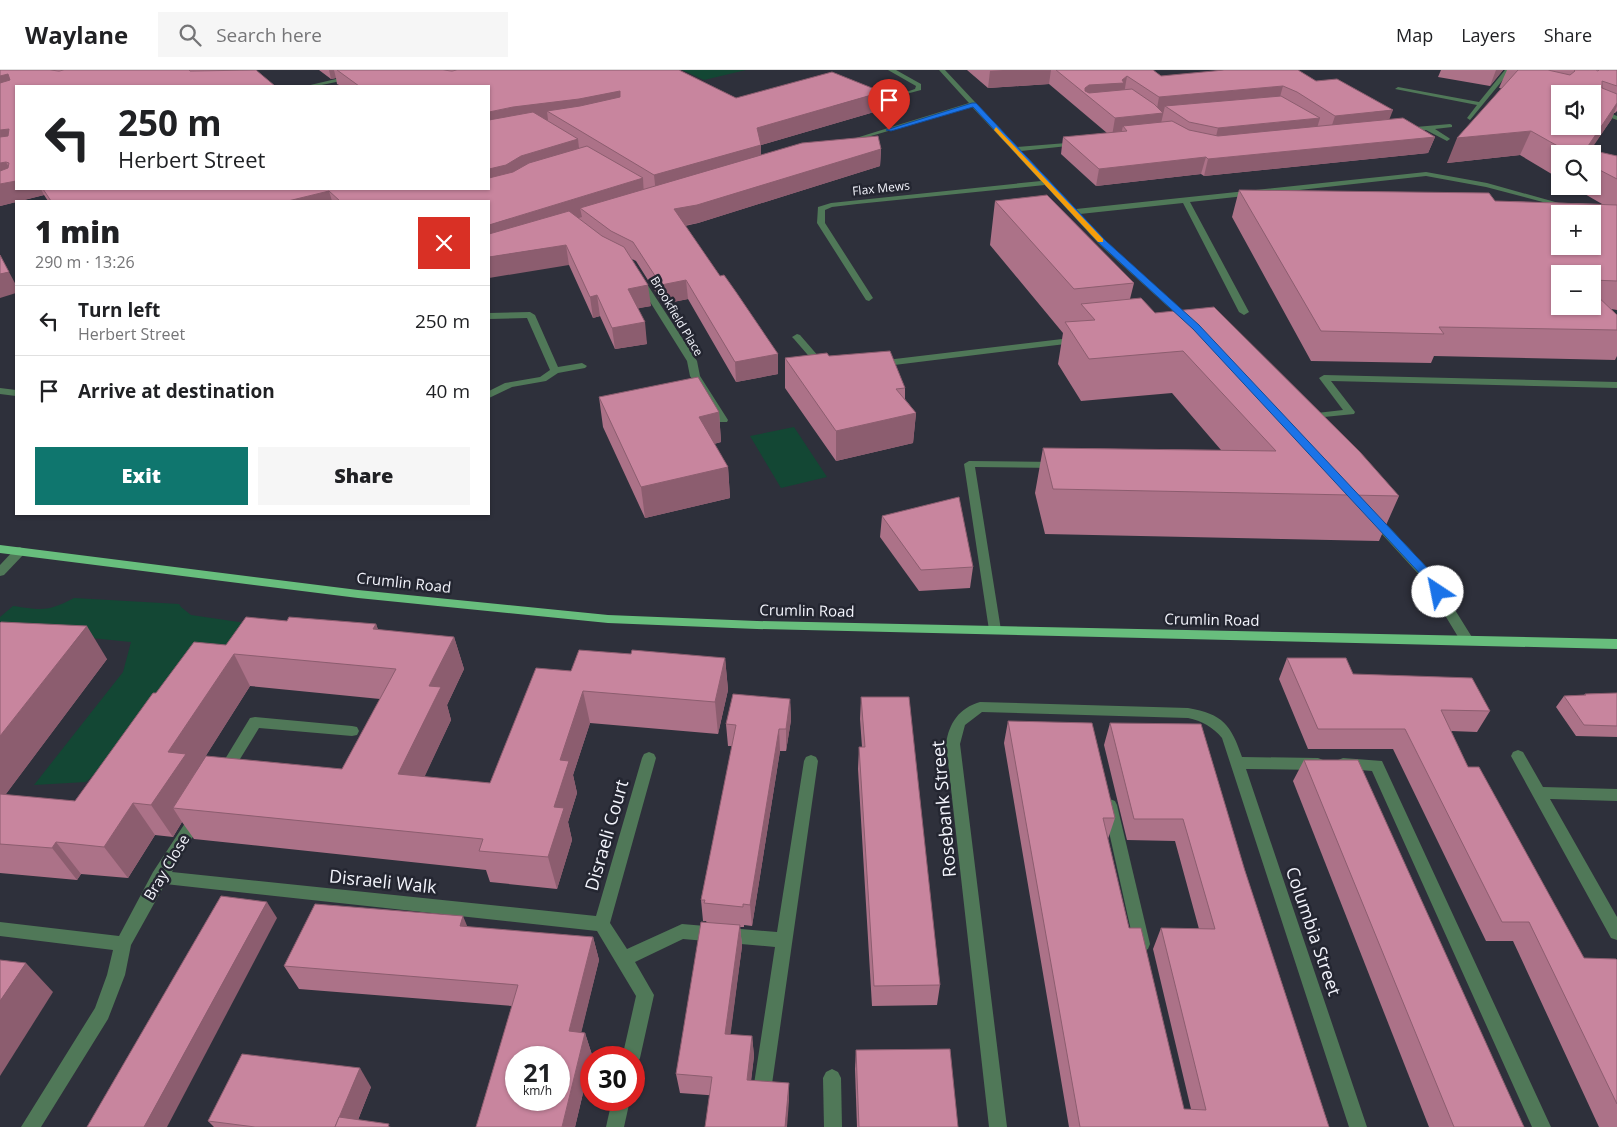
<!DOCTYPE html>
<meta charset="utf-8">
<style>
:root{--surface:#fff;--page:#f6f6f6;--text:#202124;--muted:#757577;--line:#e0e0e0;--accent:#0f766e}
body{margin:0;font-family:"Open Sans",sans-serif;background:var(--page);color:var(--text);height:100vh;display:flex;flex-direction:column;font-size:19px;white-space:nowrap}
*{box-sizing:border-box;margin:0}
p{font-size:16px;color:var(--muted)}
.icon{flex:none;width:28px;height:28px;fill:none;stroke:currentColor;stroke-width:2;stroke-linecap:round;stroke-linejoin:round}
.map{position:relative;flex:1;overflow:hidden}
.side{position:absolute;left:15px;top:130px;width:475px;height:315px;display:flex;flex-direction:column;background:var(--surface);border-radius:0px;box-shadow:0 1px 4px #0004}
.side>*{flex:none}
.hud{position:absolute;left:15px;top:15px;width:475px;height:105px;border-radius:0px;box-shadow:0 1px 4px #0004;background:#fff;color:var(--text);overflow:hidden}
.controls{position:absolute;left:1551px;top:15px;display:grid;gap:10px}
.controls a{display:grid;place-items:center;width:50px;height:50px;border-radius:0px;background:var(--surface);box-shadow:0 1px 4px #0004;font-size:25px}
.speed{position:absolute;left:505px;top:976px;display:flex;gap:10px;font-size:25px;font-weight:700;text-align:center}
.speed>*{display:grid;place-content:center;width:65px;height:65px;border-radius:50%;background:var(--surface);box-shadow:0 1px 4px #0004;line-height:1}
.speed small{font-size:12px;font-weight:400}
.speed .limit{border:8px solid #d22;background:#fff;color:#111}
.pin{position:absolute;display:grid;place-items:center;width:42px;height:42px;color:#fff;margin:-51px -21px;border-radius:50% 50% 50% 0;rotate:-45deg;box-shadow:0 0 5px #0007}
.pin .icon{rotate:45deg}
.me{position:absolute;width:55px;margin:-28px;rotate:326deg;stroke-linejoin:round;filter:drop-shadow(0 0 4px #0008)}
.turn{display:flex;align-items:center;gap:18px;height:105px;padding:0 20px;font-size:22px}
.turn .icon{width:65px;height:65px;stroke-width:2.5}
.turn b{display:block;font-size:35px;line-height:42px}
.round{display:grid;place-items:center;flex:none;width:52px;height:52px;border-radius:0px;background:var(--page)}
.overview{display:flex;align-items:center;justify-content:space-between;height:85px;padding:0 20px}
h1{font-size:30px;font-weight:800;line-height:38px}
.button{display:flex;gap:10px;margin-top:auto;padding:10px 20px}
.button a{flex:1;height:58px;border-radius:0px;background:var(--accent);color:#fff;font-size:20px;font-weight:800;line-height:58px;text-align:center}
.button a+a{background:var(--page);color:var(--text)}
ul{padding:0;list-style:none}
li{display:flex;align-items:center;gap:15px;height:70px;padding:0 20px;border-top:1px solid var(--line)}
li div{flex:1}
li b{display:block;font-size:19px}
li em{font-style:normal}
header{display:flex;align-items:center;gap:30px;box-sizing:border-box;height:70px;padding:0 25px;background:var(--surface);border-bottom:1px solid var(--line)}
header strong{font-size:24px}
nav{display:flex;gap:28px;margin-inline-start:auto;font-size:18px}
.search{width:350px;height:45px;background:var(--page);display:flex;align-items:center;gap:12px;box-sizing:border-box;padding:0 18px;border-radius:0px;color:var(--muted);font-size:19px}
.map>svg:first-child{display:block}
</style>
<header>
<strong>Waylane</strong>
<div class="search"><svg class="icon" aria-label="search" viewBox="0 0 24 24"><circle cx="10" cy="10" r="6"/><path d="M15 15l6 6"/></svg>Search here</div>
<nav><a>Map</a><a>Layers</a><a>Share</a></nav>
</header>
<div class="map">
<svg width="1617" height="1057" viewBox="0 0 1617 1057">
<rect width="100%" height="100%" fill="#2e303b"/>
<g fill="#134734">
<polygon points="682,0 746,0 704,10"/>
<polygon points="794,357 827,407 781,418 750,366"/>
<path d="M74,528L179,534L181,537L191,545L259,555L151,650L86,712L34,715L123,602L131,572L0,559V547L13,536C41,540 48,542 74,528Z"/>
</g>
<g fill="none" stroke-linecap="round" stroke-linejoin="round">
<g fill="#507858" fill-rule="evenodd">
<polygon points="888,0 896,0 921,14 921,20 906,24 906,22 915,19 916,16"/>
<polygon points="939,0 945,0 1017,77 1079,72 1080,73 1077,75 1021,81 1076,139 1426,102 1487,113 1573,137 1569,139 1486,117 1426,106 1190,132 1249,242 1244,245 1239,242 1183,133 1080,144 1106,171 1193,250 1193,254 1187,254 1100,175 1045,115 857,134 832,137 825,140 825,153 873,228 869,231 866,230 817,153 818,137 831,133 1041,111 972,37 843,74 843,72 969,33"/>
<polygon points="1505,0 1511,0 1470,50 1467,48 1477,35 1395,19 1398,17 1479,32"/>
<polygon points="353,5 355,8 317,16 306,16"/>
<polygon points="1592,36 1617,46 1617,50 1592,41"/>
<polygon points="1450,54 1452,55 1452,57 1435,59 1449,68 1450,69 1447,71 1426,60 1404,62 1401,60 1404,58"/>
<polygon points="641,208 645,211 697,291 700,306 728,350 727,352 719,352 690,306 687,291 637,211"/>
<polygon points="530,242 535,245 558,297 582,293 587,296 585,298 558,303 546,311 512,317 489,328 489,321 505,313 540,307 550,300 527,248 489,249 489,243"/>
<polygon points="797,264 800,265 826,295 826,299 820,299 794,269 792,267"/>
<polygon points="1079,267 1082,268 1082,272 878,297 873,294 878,291"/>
<polygon points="1324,305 1617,312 1617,318 1331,311 1355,342 1354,344 1304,349 1303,347 1308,344 1343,340 1319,308"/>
<polygon points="0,318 16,320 16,326 0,324"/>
<polygon points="969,391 1056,392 1061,395 1056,398 975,397 1001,560 1000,563 990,563 989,560 964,394"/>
<polygon points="1373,443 1377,444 1432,503 1475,572 1473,575 1463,575 1423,509 1369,450 1367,447"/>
<polygon points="20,477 26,481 24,484 4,505 0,506 0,495 16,478"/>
<path d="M980,632L1188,638C1223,644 1231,655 1242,687L1318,688L1323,690L1325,694L1323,698L1318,700L1246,699L1367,1057H1349L1222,668C1213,657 1202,651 1188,648L982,642L965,655L960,674L1007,1057H989L946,674C949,653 959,638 980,632Z"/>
<polygon points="255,647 352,656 357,657 359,661 357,665 352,666 259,658 229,707 224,709 219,707 217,703 219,699 250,648"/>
<polygon points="1518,680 1523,682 1543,717 1617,719 1617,731 1550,729 1617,847 1617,870 1611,868 1511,686 1513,682"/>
<polygon points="649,682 654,684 656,688 610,853 627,879 682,854 777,862 804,691 806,687 811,685 816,687 818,691 772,1014 769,1020 763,1023 757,1020 754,1014 775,877 683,869 635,892 654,925 640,988 637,994 634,996 634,988 622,988 636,926 597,861 165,814 131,875 125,905 108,949 41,1057 21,1057 95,938 107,905 113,880 0,866 0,852 119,866 153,802 191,744 196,742 201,744 204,748 172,802 596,846 642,688 644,684"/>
<polygon points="1343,688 1382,691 1551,1057 1532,1057 1372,701 1338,698 1336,694 1338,690"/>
<polygon points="1110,729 1115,731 1117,735 1150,874 1148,879 1142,882 1136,879 1134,874 1103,735 1105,731"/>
<polygon points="832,999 838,1002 841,1008 842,1057 824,1057 823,1008 826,1002"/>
<polygon points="612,1030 630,1030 624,1057 606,1057"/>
</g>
<polygon fill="#68be7d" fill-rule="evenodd" points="0,475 358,520 608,545 757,551 1617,569 1617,579 757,559 608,553 358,528 0,483"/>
</g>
<g fill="#ac7288" fill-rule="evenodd">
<polygon points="0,0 256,0 16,16 16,119 489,119 489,16 341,16 337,14 336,8 331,9 319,0 679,0 736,28 881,40 761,75 761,85 881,79 880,96 698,153 685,156 720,206 778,284 778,304 736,312 688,229 663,234 636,191 632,189 651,236 638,238 647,274 615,279 600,246 593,248 569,195 489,131 48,131 44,125 0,136"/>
<polygon points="967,0 1153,0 1161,6 1316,11 1389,50 1435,67 1428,83 1204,106 1201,104 1096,116 1061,84 1063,67 1107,63 1049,14 988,18"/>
<polygon points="1441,0 1503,0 1490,16 1438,7"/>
<path d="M1507,0H1617V41L1615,43H1614L1611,50L1590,80L1617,86V240L1611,239L1617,245V286L1615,290L1434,286L1431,293L1311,291L1232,147L1239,120L1495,131L1602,134L1571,116H1592V84H1560V109L1520,85L1447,93L1501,18H1499ZM1560,204H1592V236Z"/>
<polygon points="995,131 1134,213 1130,229 1155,243 1399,426 1379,471 1045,464 1035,423 1043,378 1221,380 1172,323 1081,331 1058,294 1063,263 990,175"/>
<polygon points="829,286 905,318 905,329 916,343 913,373 836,391 785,318 785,288"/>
<polygon points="599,327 719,342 721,372 714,374 728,397 730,428 645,448 603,357"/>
<polygon points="882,446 973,497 970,518 919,521 880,467"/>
<path d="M287,551L376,554L378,560L454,567L464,599L447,635L451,650L424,707L490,713L571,601L631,584L725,588L728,620L718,664L590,653L573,705L577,723L568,752L572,770L557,819L490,812L486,800L194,769L182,752L173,767L155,765L128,808L81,804L77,810L0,803V553L107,589L5,725L75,731L156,623L226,575ZM250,616L380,629L342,699L196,701Z"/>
<polygon points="1287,588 1353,604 1490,641 1477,662 1451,661 1468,697 1584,888 1617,890 1617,1057 1599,1057 1513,871 1486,871 1393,679 1308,679 1279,609"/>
<polygon points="1617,623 1617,667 1576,666 1556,637 1564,626 1584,625 1585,624"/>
<polygon points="861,627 940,915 937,935 872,936 858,699 859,677 862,677 860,649"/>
<polygon points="790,629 791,650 786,681 780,681 752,856 744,855 744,857 740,857 742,876 730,965 752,966 754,986 751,1010 789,1031 680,1023 676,1004 707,853 706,851 703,851 701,830 732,676 728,676 726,654"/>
<polygon points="1008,651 1115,748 1108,769 1129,858 1184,1039 1191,1039 1153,879 1161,858 1199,859 1175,771 1127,770 1104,675 1110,653 1245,801 1329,1057 1069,1057 1004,673"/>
<polygon points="1304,690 1524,1057 1429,1057 1293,711"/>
<polygon points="468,857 593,867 599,890 581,962 585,963 592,985 575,1057 476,1057 512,936 299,919 284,896"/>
<polygon points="856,980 958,1057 857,1057 855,999"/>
<polygon points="371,1017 358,1050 391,1057 214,1057 208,1051"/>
</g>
<g fill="#8c5d6f">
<polygon points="329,0 334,0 336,8 331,9"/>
<polygon points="1003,0 1051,0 1049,14 988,18 990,1"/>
<polygon points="1496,0 1503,0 1490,16"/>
<polygon points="8,4 16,21 0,24 0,6"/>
<polygon points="1127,6 1124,24 1084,23 1085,18 1089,15 1122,10"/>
<polygon points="1283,16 1278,34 1165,36 1159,62 1127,61 1123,56 1121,65 1112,66 1115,48 1156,44 1159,27"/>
<polygon points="620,21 622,39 547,41 548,50 516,54 489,60 489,42 513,37"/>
<polygon points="882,22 881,40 761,75 761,93 656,124 654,105 757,58"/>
<polygon points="1617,33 1617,36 1611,50 1588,84 1586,79"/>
<polygon points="1393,40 1386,58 1329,64 1335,46"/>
<polygon points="1320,48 1315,65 1214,75 1218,58"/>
<polygon points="9,59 16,75 0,79 0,60"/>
<polygon points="1531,61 1520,85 1447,93 1457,68"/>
<polygon points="1435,67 1428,83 1204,106 1208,89"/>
<polygon points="578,69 580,87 489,119 489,99 521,86"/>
<polygon points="881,79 880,96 698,153 675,157 674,139"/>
<polygon points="1206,87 1201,104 1096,116 1099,99"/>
<polygon points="6,92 16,110 0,114 0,93"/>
<polygon points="643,108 644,127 580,138 582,147 489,176 489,155"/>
<polygon points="16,111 16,119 41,119 44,125 0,136 0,114"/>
<polygon points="329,121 332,131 288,131"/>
<polygon points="566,175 569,195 489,208 489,187"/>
<polygon points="9,202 16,215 16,223 0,228 0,204"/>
<polygon points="686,210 688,229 663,234 661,215"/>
<polygon points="648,215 651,236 630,240 628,219"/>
<polygon points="597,225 600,246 593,248 590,227"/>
<polygon points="645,252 647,274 615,279 612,258"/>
<polygon points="778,284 778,304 736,312 735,292"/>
<polygon points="719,342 721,372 701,377 699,347"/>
<polygon points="916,343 913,373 836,391 836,361"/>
<polygon points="728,397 730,428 645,448 641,417"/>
<polygon points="376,554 388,586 373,559"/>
<polygon points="87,556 107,589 0,732 0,666"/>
<polygon points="454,567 464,599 447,635 451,650 411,736 398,704 429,616"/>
<polygon points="234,584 250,616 173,738 182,752 173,767 151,735 168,682"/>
<polygon points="725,588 728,620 718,664 715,632"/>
<polygon points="583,621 590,653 573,705 577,723 568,752 572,770 557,819 548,787 560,690"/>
<polygon points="790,629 791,650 786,681 786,659"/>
<polygon points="779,659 780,681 752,856 750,835"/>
<polygon points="133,733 155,765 128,808 104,777"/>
<polygon points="56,772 81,804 77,810 52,778"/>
<polygon points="267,832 277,848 167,1057 144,1057"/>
<polygon points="463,846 473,870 460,856"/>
<polygon points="740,855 742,876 728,984 725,964"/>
<polygon points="593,867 599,890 576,984 569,961"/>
<polygon points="26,893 53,922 0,1006 0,931"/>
<polygon points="585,963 592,985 575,1057 562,1057"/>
<polygon points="752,966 754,986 749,1028 747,1010"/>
<polygon points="360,998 371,1017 355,1057 335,1057"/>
<polygon points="789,1013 789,1031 787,1057 785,1057"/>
</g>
<g fill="#c8859e" stroke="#8c5d6f" fill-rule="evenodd">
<polygon points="0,0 50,0 59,1 64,0 189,0 190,1 256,0 275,16 16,16 16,111 0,114 0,101 8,98 9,93 6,92 0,93 0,67 8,66 9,59 0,60 0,13 10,10 8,4 0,6"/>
<polygon points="337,0 443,0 452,1 457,0 679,0 736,28 832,2 882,22 757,58 761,75 654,105 547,41 580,36 620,27 620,21 579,29 513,37 489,42 489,16 359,16"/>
<polygon points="1056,0 1153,0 1161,6 1224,0 1298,0 1316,11 1337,9 1393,40 1335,46 1297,22 1283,16 1159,27 1127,6 1122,10 1124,13 1089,15 1085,18 1085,21 1089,23 1132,19 1154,34 1163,43 1115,48"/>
<path d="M1518,0H1548L1570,5L1575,1L1574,0H1596L1598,1L1599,0H1617V16L1602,11V18L1617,24V33L1586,79L1617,86V109L1592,96V84H1572L1531,61L1457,68ZM1560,24H1592V56H1560Z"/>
<polygon points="1281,26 1320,48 1218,58 1189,52 1165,36"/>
<polygon points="533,42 578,69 521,86 506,95 489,99 489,50"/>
<polygon points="1403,48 1435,67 1208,89 1206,87 1099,99 1063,67 1127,61 1123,56 1172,51 1189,60 1218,66"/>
<polygon points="878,66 881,79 697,135 674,139 720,206 724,205 736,222 778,284 735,292 686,210 661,215 633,172 611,161 580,138 802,73"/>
<polygon points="587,76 643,108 489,155 489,131 340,131 329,121 288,131 51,131 43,119 489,119 489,108 513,102 529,93"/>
<path d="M1239,120L1489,123L1495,131L1617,135V211L1592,210V204H1560V236H1592V221L1617,245V260L1439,257L1444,264L1321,261ZM1560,144H1592V176H1560Z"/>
<polygon points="1047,125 1134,213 1074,219 995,131"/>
<polygon points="569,141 602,166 624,177 648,215 628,219 645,252 612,258 597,225 590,227 566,175 489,187 489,164"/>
<polygon points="0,185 9,202 0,204"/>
<polygon points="1141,228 1155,243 1214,237 1360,382 1399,426 1053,419 1043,378 1276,381 1183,281 1089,289 1065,252 1095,250 1081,234"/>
<polygon points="890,281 905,318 896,319 916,343 836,361 785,288 827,283 829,286"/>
<polygon points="698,307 719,342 699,347 728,397 641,417 599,327"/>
<polygon points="959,427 973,497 921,500 882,446"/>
<polygon points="246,547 287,551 289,547 376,554 373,559 454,567 429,616 441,617 398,704 490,713 536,598 571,601 579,580 631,584 632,580 725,588 715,632 583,621 560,690 569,691 554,737 564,738 548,787 479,781 483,769 173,738 206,686 342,699 396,599 234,584 168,682 186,684 151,735 133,733 104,777 56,772 52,778 0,774 0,724 75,731 153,623 156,623 194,572 226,575"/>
<polygon points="1,552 87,556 0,666 0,553"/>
<polygon points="1287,588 1346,588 1353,604 1472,608 1490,641 1441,640 1468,697 1479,697 1584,888 1616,889 1617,890 1617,1034 1529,852 1502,852 1405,659 1318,659"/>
<polygon points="1617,623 1617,656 1584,655 1564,626 1586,625 1585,624"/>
<polygon points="733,624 790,629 786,659 779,659 750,835 743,834 743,837 704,833 705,830 701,830 736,655 726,654"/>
<polygon points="861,627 909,627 940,915 874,916 859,677 865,677"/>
<polygon points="1008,651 1092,653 1115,748 1103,748 1129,858 1141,858 1184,1039 1206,1040 1161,858 1215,859 1183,749 1134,749 1110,653 1201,654 1245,801 1329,1057 1080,1057"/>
<polygon points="1304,690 1358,690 1524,1057 1454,1057"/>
<polygon points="221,826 267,832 144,1057 87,1057"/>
<path d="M315,834L463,846L460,856L593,867L569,961L585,963L562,1057H476L518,915L284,896ZM516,988H559V1030H516Z"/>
<polygon points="701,852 740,855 725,964 752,966 747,1010 789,1013 785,1057 705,1057 712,1007 676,1004"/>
<polygon points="0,890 26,893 0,931"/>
<polygon points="950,979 958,1057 859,1057 856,980"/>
<polygon points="242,984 360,998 335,1057 255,1057 208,1051"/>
<polygon points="339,1047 389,1054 388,1057 335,1057"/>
</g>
<polygon fill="#1a73e8" stroke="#114b97" points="972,33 976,33 1106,171 1199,255 1432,503 1444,522 1442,525 1434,525 1424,508 1193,259 1100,174 973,37 891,61 886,60"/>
<polygon fill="#f59e0b" points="996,57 1103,169 1103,172 1098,172 994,60"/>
<g text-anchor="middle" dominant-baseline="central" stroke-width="5" stroke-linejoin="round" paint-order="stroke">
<g font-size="12" fill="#f3f4fc" stroke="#242631">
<text transform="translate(881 118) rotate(-6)">Flax Mews</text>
<text transform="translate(677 246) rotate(59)">Brookfield Place</text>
</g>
<g font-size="15" fill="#f3f4fc" stroke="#242631">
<text transform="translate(404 512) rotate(6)">Crumlin Road</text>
<text transform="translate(807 540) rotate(1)">Crumlin Road</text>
<text transform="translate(1212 549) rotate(1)">Crumlin Road</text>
<text transform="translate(166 797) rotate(-59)">Bray Close</text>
</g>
<g font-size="18" fill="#f3f4fc" stroke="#242631">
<text transform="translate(943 739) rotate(-95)">Rosebank Street</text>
<text transform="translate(606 765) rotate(-74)">Disraeli Court</text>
<text transform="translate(383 811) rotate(6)">Disraeli Walk</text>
<text transform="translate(1314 861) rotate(71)">Columbia Street</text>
</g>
</g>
</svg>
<div class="controls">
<a><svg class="icon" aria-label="sound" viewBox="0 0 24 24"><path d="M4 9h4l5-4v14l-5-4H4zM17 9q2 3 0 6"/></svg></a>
<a><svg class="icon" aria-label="search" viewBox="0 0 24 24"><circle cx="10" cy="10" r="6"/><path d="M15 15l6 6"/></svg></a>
<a>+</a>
<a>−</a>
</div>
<div class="speed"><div>21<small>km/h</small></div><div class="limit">30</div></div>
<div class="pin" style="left:889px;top:60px;background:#d93025"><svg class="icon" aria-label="arrive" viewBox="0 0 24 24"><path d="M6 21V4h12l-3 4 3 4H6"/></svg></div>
<svg class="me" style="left:1438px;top:522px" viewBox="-20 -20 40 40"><circle r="19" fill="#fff"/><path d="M0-13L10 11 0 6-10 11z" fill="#1a73e8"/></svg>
<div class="hud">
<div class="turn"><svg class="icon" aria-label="left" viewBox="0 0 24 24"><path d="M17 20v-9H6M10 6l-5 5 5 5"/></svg><div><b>250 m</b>Herbert Street</div></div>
</div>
<section class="side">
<div class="overview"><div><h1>1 min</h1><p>290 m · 13:26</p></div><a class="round" style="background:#d93025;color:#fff"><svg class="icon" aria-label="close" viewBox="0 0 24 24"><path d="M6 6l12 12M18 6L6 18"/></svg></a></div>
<ul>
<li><svg class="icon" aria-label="left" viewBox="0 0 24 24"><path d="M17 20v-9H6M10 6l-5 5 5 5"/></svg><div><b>Turn left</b><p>Herbert Street</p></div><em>250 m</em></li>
<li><svg class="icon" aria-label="arrive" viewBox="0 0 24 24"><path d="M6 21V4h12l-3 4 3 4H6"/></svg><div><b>Arrive at destination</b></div><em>40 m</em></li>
</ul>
<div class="button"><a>Exit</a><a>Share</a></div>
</section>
</div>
